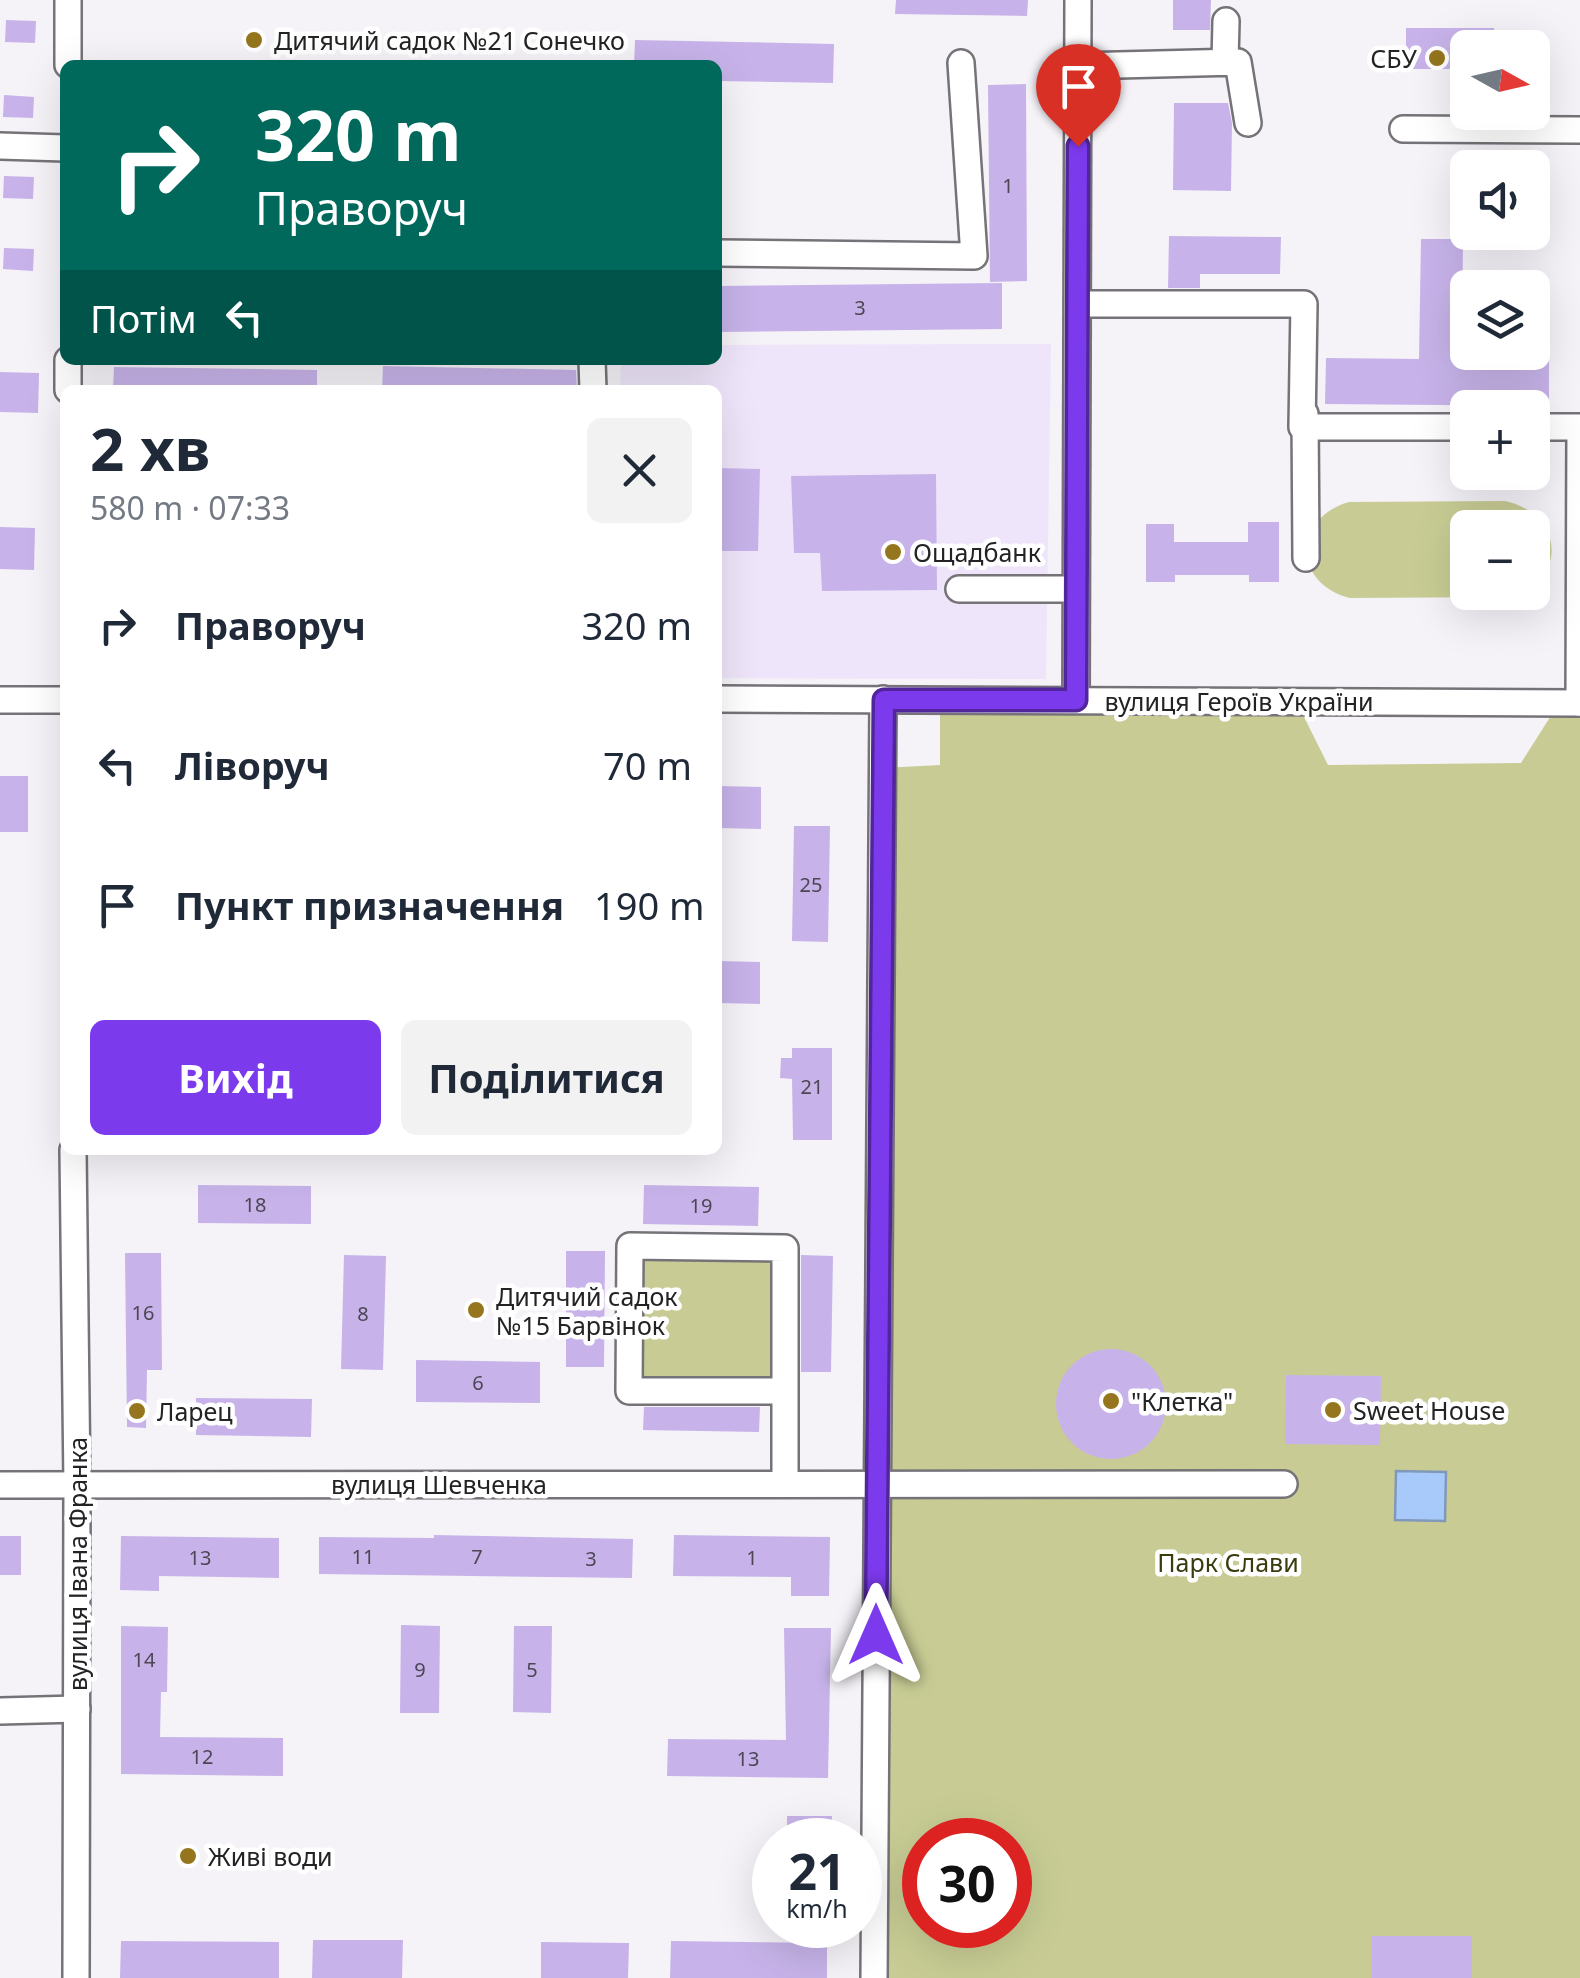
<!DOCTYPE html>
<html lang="uk">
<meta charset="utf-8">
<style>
:root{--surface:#fff;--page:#f2f2f3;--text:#1f2937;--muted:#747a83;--accent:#7c3aed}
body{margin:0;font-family:"Noto Sans",sans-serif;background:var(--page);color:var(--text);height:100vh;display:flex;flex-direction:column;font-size:38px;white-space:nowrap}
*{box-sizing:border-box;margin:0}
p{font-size:32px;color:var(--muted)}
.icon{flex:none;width:55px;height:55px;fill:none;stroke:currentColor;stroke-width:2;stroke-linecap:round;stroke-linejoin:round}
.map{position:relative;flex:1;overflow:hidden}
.panel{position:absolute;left:60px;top:385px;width:662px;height:770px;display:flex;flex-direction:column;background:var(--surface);border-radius:15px;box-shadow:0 10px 40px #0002}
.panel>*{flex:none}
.guide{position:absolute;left:60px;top:60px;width:662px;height:305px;border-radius:15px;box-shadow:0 10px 40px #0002;background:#00695c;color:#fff;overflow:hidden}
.needle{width:65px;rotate:98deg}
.tools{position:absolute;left:1450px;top:30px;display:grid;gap:20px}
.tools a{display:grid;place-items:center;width:100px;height:100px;border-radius:15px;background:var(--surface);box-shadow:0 10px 40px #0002;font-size:50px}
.speed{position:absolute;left:752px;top:1818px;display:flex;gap:20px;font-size:50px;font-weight:700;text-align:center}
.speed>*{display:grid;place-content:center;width:130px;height:130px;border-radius:50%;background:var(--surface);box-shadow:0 10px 40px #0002;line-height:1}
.speed small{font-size:25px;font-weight:400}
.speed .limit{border:15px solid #d22;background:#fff;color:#111}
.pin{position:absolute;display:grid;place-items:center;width:85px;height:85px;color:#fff;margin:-102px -42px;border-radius:50% 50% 50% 0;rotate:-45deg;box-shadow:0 0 10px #0007}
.pin .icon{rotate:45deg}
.me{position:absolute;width:110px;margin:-55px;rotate:0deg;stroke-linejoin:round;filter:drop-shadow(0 0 8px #0008)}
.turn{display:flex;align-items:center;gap:35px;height:210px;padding:0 30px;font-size:45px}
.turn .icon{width:130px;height:130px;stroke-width:2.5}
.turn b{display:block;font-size:70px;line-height:85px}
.then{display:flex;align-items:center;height:95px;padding:0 30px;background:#0003;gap:20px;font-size:38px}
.round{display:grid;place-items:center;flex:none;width:105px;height:105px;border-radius:15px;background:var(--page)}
.head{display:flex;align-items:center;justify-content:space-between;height:170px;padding:0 30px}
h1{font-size:60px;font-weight:700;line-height:75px}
.action{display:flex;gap:20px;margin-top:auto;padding:20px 30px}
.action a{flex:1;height:115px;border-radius:15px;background:var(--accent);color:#fff;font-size:40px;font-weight:700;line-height:115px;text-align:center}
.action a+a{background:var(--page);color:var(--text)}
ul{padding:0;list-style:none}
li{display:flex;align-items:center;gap:30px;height:140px;padding:0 30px}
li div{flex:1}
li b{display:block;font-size:38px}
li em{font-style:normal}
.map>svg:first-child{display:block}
</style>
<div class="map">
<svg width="1580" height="1978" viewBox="0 0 1580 1978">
<rect width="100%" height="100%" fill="#f5f2f8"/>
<polygon fill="#efe5fa" points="1051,344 1046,679 718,678 718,390 620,390 621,360 718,360 718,345"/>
<g fill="#c8cc94" fill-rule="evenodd">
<path d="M1505,501C1549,510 1569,556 1533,587L1532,528H1468V592L1525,593L1509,597L1350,598C1292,583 1293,518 1349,502Z"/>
<path d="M940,700L1296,701L1328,765L1521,763L1559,703L1580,704V1978H874L883,768L940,765ZM925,1840H1010V1925H925Z"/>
<polygon points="648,1258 774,1261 778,1382 651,1384 637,1372 642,1263"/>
</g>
<polygon fill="#a8cafa" stroke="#8098ba" stroke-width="2.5" points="1396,1471 1446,1472 1445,1521 1395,1520"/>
<g fill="#c7b3e9">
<polygon points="896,0 1028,0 1027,16 895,14"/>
<polygon points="1173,0 1211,0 1210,30 1173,30"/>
<polygon points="6,20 36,21 35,43 5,42"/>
<polygon points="1406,28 1494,28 1494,48 1468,48 1468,69 1406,69"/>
<polygon points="635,40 834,44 833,83 718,81 718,65 634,65"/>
<polygon points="1026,84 1027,281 990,282 988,85"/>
<polygon points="4,95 34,97 33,118 3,117"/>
<polygon points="1174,103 1228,103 1232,123 1231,191 1173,190"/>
<polygon points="4,176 34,177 33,199 3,198"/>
<polygon points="1169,236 1281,237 1280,274 1200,274 1200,288 1168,288"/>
<polygon points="1421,239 1463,239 1462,359 1549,360 1549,406 1325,404 1326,358 1419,359"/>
<polygon points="4,248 34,249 33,271 3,269"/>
<polygon points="1002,283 1002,329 718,332 718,286"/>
<polygon points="383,366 576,370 577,390 382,390"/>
<polygon points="114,367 317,370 317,390 113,390"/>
<polygon points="0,372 39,373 38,413 0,412"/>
<polygon points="718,468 760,469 758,551 718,551"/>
<polygon points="936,474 937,590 822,591 820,553 794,553 791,476"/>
<polygon points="1248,522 1279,522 1279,582 1249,582 1249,575 1175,575 1175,582 1146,582 1146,524 1174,524 1174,542 1248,542"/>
<polygon points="0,527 35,528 34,570 0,569"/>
<rect x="0" y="776" width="28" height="56"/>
<polygon points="718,786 761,787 761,829 718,828"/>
<polygon points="794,826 830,826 828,942 792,941"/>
<polygon points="718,961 760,962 760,1004 718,1003"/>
<polygon points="792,1048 832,1048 832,1140 793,1140 792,1079 780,1078 781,1058 792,1058"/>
<polygon points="198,1185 311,1186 311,1224 198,1223"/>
<polygon points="644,1185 759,1187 758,1226 643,1224"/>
<polygon points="566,1251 605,1251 604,1367 566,1367"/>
<polygon points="125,1253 161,1253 162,1370 147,1370 146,1428 127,1427"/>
<polygon points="344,1255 386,1256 383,1370 341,1369"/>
<polygon points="801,1255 833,1256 831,1372 801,1372"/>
<circle cx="1111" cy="1404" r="55"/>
<polygon points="416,1360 540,1362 540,1403 416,1402"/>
<polygon points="1286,1375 1381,1376 1380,1445 1285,1444"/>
<polygon points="196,1398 312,1399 311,1437 196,1435"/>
<polygon points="644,1407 760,1407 759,1432 643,1430"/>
<polygon points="434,1535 633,1539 632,1578 319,1574 319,1537 434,1538"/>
<polygon points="674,1535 830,1537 829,1596 791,1596 791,1577 673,1576"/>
<rect x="0" y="1536" width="21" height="39"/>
<polygon points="121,1536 279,1538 279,1578 159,1576 159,1591 120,1590"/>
<polygon points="401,1625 440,1626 439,1713 400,1713"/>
<polygon points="121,1626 168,1627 167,1692 161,1692 160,1737 283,1738 283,1776 121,1774"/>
<polygon points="514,1626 552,1626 551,1713 513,1712"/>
<polygon points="784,1628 831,1628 828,1778 667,1776 668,1739 786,1740"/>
<polygon points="787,1816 832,1816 831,1840 787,1840"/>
<rect x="1371" y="1936" width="101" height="42"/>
<polygon points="313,1940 403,1940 402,1978 312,1978"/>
<polygon points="121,1941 279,1942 279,1978 120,1978"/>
<polygon points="671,1941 827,1943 827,1978 670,1978"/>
<polygon points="541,1942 629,1943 628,1978 541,1978"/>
</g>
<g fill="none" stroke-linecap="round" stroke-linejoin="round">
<defs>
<g id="minor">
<polyline points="1225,62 1226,21"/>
<polyline points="68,65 68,0"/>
<polyline points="1078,66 1238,62 1248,123"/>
<polyline points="1403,129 1580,130"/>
<polyline points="0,146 65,148"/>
<polyline points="718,253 974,256 961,63"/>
<polyline points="1078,304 1304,304 1302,427 1468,427"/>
<polyline points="68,360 68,390"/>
<polyline points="592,360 593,390"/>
<polyline points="1305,414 1306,558"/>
<polyline points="1532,427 1580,427 1579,703"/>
<polyline points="959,589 1076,589"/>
<polyline points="718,699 1580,703"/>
<polyline points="0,700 65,700"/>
<polyline points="1076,700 1078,0"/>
<polyline points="73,1150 77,1485 76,1978"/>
<polyline points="785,1391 629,1391 630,1246 785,1248 785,1483"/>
<polyline points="0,1485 1284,1484"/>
<polyline points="0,1711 77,1709"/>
<polyline points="874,1978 883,699"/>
</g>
</defs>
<use href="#minor" stroke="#767378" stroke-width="30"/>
<use href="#minor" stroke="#fff" stroke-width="25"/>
</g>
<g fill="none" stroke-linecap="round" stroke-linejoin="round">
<defs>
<polyline id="route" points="876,1635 884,700 1076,700 1078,146"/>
</defs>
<use href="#route" stroke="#51269a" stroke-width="25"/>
<use href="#route" stroke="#7c3aed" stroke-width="18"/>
</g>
<g fill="#95751d" stroke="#fff" stroke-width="4">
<circle cx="254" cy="40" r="10"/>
<circle cx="1437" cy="58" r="10"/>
<circle cx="893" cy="552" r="10"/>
<circle cx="476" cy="1310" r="10"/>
<circle cx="1111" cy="1401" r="10"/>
<circle cx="1333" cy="1410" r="10"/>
<circle cx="137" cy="1411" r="10"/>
<circle cx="188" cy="1856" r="10"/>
</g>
<g text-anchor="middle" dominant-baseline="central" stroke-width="9" stroke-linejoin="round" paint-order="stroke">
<g font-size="20" fill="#4c4655">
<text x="1008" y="185">1</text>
<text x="860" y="307">3</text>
<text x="811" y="884">25</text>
<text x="812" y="1086">21</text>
<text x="255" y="1204">18</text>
<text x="701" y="1205">19</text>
<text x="143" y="1312">16</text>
<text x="363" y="1313">8</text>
<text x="478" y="1382">6</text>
<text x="363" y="1556">11</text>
<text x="477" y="1556">7</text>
<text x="200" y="1557">13</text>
<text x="752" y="1557">1</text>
<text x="591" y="1558">3</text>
<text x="144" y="1659">14</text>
<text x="420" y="1669">9</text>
<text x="532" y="1669">5</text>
<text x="202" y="1756">12</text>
<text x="748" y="1758">13</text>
</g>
<g font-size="25" fill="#232224" stroke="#fff" text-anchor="start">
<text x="274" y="40">Дитячий садок №21 Сонечко</text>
<text x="1417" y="58" text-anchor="end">СБУ</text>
<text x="913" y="552">Ощадбанк</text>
<text x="496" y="1296">Дитячий садок<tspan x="496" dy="29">№15 Барвінок</tspan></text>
<text x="1131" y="1401">"Клетка"</text>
<text x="1353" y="1410">Sweet House</text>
<text x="157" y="1411">Ларец</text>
<text x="208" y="1856">Живі води</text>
</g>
<g font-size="25" fill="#232224" stroke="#fff">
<text x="1239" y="701">вулиця Героїв України</text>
<text x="439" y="1484">вулиця Шевченка</text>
<text transform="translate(77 1564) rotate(-90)">вулиця Івана Франка</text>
</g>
<g font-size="25" fill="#3a3c0f" stroke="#fff">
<text x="1228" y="1562">Парк Слави</text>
</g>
</g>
</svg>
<div class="tools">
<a><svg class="needle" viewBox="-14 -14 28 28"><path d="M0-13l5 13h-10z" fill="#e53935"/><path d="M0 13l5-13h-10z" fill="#747a83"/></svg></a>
<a><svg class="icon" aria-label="sound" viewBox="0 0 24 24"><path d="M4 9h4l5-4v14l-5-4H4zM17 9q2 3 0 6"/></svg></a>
<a><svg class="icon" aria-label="layers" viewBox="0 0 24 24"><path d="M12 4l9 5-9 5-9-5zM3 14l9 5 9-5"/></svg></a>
<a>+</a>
<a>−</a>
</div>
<div class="speed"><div>21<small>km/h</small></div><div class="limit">30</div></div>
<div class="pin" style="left:1078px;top:146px;background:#d93025"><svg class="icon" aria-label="arrive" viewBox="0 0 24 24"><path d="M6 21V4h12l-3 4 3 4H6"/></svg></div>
<svg class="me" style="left:876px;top:1635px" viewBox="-20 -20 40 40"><path d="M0-17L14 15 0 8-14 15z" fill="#7c3aed" stroke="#fff" stroke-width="4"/></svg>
<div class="guide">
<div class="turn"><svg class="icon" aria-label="right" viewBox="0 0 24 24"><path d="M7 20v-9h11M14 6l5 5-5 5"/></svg><div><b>320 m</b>Праворуч</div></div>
<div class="then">Потім<svg class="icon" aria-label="left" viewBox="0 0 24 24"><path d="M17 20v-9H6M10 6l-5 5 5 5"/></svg></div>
</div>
<section class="panel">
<div class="head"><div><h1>2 хв</h1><p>580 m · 07:33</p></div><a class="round"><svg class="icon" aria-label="close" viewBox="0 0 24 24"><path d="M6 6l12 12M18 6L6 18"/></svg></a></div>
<ul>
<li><svg class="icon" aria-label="right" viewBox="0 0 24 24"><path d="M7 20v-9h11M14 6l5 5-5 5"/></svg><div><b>Праворуч</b></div><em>320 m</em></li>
<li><svg class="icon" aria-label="left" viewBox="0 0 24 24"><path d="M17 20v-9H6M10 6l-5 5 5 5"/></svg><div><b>Ліворуч</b></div><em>70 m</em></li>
<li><svg class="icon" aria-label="arrive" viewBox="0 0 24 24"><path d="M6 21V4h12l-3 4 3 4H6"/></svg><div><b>Пункт призначення</b></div><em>190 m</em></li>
</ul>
<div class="action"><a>Вихід</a><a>Поділитися</a></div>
</section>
</div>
